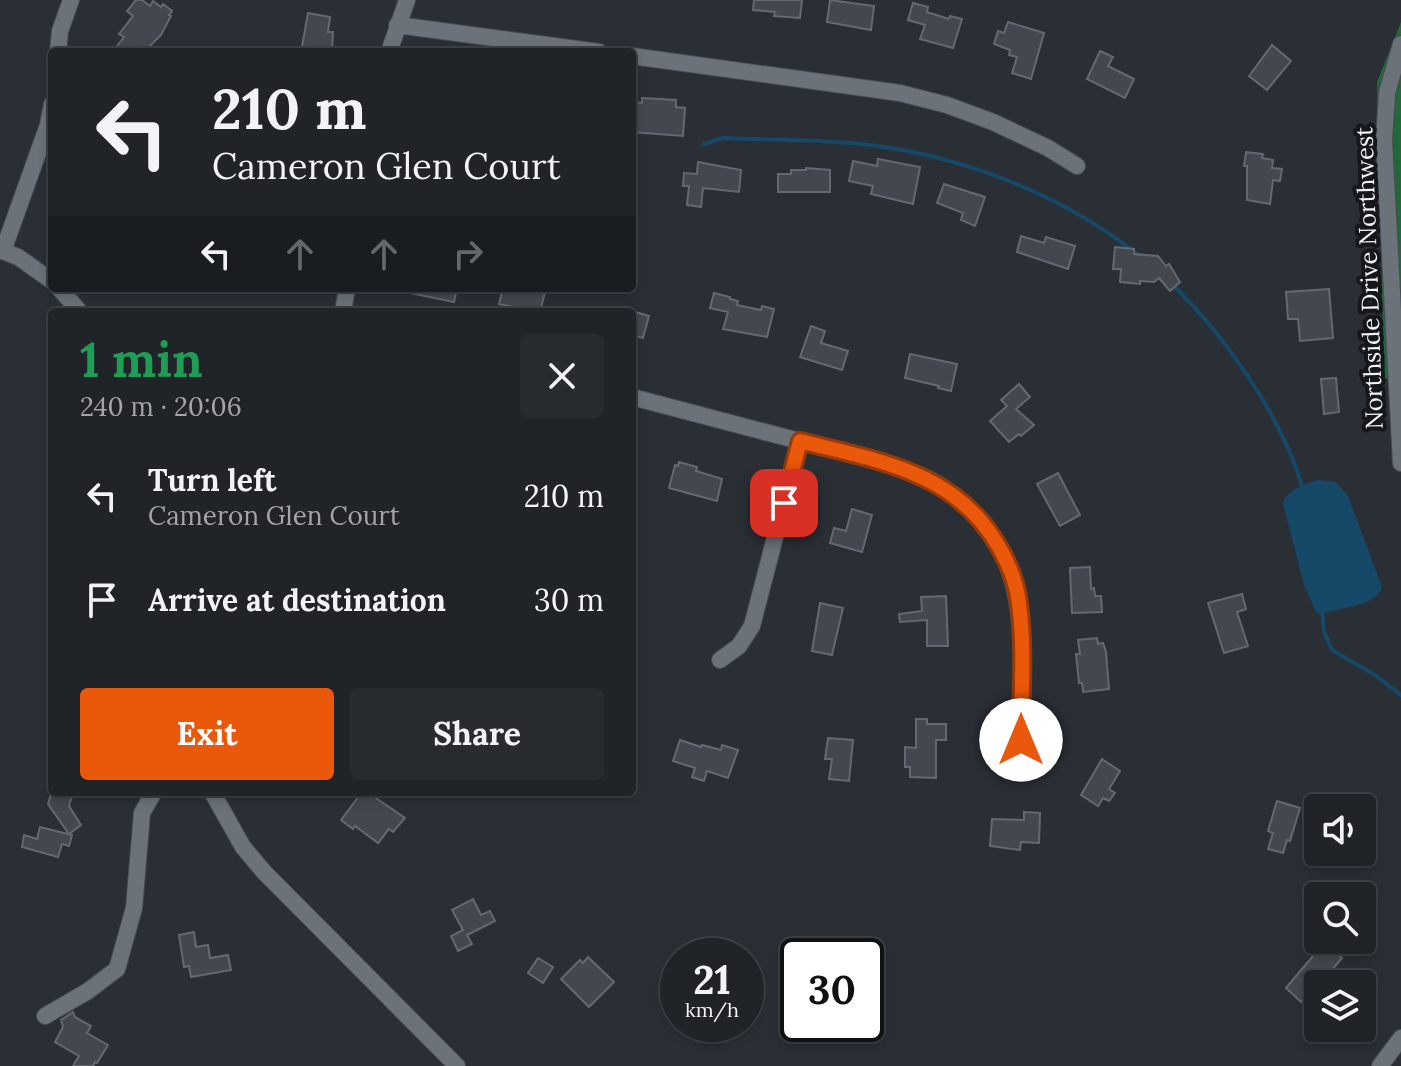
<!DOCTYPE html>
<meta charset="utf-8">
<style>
:root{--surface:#202328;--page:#282b30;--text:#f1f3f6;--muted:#a2a4a8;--line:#3d4045;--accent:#ea580c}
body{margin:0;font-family:Lora,serif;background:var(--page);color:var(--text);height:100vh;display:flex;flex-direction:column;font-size:30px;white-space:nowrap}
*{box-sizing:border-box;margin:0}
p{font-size:26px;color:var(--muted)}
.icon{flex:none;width:44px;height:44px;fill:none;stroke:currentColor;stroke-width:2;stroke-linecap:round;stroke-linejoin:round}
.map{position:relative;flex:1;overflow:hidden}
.side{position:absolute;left:48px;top:308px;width:588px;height:488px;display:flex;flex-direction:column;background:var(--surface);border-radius:8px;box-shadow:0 4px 12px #0003,0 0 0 2px var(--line)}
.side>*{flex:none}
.hud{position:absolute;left:48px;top:48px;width:588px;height:244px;border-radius:8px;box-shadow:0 4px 12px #0003,0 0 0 2px var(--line);background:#202328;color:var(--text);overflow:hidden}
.controls{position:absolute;left:1304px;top:794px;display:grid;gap:16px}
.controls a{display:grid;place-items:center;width:72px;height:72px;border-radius:8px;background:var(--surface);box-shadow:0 4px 12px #0003,0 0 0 2px var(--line);font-size:40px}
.speed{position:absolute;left:660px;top:938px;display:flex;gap:16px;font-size:40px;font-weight:700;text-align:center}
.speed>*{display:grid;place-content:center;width:104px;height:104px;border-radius:50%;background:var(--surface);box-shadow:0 4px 12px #0003,0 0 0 2px var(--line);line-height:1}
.speed small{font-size:20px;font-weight:400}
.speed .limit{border:4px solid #111;border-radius:12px;background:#fff;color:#111}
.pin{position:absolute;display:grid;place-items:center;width:68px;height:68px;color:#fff;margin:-34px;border-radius:16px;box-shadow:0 4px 12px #0006}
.me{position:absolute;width:88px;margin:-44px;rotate:0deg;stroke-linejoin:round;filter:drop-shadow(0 0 6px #0008)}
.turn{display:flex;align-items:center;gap:28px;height:168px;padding:0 32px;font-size:36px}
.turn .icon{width:104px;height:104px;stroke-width:2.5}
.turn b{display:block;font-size:56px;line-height:68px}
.lanes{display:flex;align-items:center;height:76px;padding:0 32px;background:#0003;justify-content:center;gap:40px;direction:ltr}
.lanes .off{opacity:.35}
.round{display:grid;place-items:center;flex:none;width:84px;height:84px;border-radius:8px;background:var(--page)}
.head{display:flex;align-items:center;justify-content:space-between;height:136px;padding:0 32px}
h1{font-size:48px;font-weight:800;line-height:60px;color:#1e9e55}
.primary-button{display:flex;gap:16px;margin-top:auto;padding:16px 32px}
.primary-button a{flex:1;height:92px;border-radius:8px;background:var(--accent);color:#fff;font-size:32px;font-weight:800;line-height:92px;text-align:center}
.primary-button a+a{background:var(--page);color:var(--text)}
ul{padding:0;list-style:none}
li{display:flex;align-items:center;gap:24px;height:104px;padding:0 32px}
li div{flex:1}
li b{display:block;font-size:30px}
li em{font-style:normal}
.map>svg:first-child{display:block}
</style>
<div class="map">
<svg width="1401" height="1066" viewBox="0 0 1401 1066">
<rect width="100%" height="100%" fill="#2a2f36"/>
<polygon fill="#21683b" points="1401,22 1401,375 1384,379 1377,82"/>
<path fill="#164868" d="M1318,480L1336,482L1348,496L1382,587C1376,607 1338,608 1320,614L1316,612L1304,585L1283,504C1286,490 1305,484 1318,480Z"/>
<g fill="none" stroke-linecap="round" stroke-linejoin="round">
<g stroke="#164868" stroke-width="4">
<path d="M704,144L723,138C765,140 809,139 851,143C954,152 1062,193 1142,258"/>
<path d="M1173,285C1225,336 1281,415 1302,486"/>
<polyline points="1322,610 1324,632 1332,650 1375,675 1401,695"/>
</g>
</g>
<g fill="#434850" stroke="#646971" stroke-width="2">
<polygon points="136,0 142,0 150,6 153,1 161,7 163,4 172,11 169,15 171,16 161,35 144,52 136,47 132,52 124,52 117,46 124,37 119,34 133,16 127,11"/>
<polygon points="754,0 802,0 800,18 774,16 775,12 753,10"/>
<polygon points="830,0 874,6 871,30 827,22"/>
<polygon points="913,3 928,7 927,12 949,19 950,16 962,19 953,48 920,39 925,25 908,20"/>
<polygon points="308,13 330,17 328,32 333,32 332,52 301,52"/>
<polygon points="1008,22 1044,33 1031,79 1012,73 1017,57 1009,55 1010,50 994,44 998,31 1004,33"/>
<polygon points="1272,45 1291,61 1267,90 1249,76"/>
<polygon points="1100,51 1113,57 1108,66 1134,79 1125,98 1087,79"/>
<polygon points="642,98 676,100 676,107 685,108 683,136 632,132 632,102 642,103"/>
<polygon points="1246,152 1263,154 1262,158 1273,160 1272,168 1282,169 1280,181 1273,180 1270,204 1247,200 1247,166 1244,166"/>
<polygon points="878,159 920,167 913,204 871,194 873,186 849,181 853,161 877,166"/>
<polygon points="698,162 741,170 739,192 703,188 701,207 687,205 689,186 683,186 684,173 697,174"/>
<polygon points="806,168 830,170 830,192 778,192 778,174 791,174 791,170 806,170"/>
<polygon points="944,184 985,197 975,226 961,220 963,213 937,203"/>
<polygon points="1021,236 1044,243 1046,237 1075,246 1068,269 1017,252"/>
<polygon points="1115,247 1134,249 1134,254 1158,256 1166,266 1169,264 1180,282 1170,291 1159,278 1154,282 1140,281 1140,284 1120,282 1121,269 1113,269"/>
<polygon points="410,288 457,288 454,302 410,293"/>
<polygon points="503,288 529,288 545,292 540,312 499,304"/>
<polygon points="1329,289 1333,338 1300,341 1298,319 1288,319 1286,292"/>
<polygon points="714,293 730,297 730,299 738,301 737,305 761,310 762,306 774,309 767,337 723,329 728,312 710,308"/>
<polygon points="632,311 649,316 643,338 632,335"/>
<polygon points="811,326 825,331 821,343 848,351 842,370 800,357"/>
<polygon points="910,354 957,364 951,391 938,388 939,386 905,378"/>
<polygon points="1336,378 1339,412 1324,414 1321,379"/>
<polygon points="1019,384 1030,397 1016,409 1034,425 1021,436 1019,434 1009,442 990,421 1007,406 1001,400"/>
<polygon points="679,462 697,467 696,471 722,479 717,501 669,488 675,465 678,466"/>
<polygon points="1058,473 1080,515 1060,526 1037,484"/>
<polygon points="852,509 872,515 862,552 830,543 834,528 846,531"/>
<polygon points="1090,567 1091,589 1094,588 1095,596 1101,596 1102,612 1072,613 1070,568"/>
<polygon points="1242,594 1246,609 1237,612 1248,646 1224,653 1208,603"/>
<polygon points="946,596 948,646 927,646 927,620 900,622 899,614 922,611 921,597"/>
<polygon points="820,603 843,608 832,655 812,651"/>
<polygon points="1097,638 1098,644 1103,643 1106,652 1109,689 1083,692 1082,683 1079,683 1076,654 1080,654 1078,640"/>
<polygon points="916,719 927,719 927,724 946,724 946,740 936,740 936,778 910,777 910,767 905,767 905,747 916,748"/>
<polygon points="828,738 853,740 849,781 829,779 832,759 825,759"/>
<polygon points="680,740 701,747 702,745 721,750 722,745 738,750 728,778 707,771 704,781 692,777 695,768 673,761"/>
<polygon points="1102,759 1120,771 1109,789 1115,793 1109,801 1103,798 1098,806 1081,795"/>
<polygon points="52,791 72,796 69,806 81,825 69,834 48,804"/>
<polygon points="362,792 367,792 405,818 393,832 389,829 378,843 355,826 353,829 341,820"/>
<polygon points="1277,801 1300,808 1290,841 1287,840 1283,853 1268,849 1273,833 1268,831"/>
<polygon points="1024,812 1040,813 1039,843 1021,842 1020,850 990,846 992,819 1024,820"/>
<polygon points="40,827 72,835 69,846 62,844 58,857 22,847 24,835 37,839"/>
<polygon points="473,899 481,915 490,911 495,921 467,935 472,944 458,951 451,936 463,930 452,910"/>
<polygon points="194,932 196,947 208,945 210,958 228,955 231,970 191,977 189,966 184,967 179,935"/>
<polygon points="1324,943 1342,958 1308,998 1306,996 1301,1002 1286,988"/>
<polygon points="588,957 614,982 589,1007 561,979 580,960 583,963"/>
<polygon points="538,958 553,967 543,983 528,973"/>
<polygon points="73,1012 75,1017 91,1026 87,1033 108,1045 97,1063 95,1062 93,1066 73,1066 79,1056 55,1042 63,1027 61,1020"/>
</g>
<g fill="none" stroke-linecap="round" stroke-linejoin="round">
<defs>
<g id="minor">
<polyline points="397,25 599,52"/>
<polyline points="1401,44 1387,93 1384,140 1401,463"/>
<polyline points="58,52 60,31 71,0"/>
<polyline points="389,52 407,0"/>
<polyline points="632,56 900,93 947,105 993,122 1048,148 1077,166"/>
<polyline points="0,250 18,257 52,281"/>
<polyline points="3,251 48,125 52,104"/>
<polyline points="59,288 80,312"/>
<polyline points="343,312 347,288"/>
<path d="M632,397L887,464C906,471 927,476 944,488C1036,548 1021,645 1021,740"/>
<polyline points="720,660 739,646 752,626 800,441"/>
<polyline points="212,792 243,847 264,872 457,1066"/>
<polyline points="45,1016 88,991 117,969 134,908 142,813 154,792"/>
<polyline points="1380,1066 1401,1038"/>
</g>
</defs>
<use href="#minor" stroke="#484c53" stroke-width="18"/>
<use href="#minor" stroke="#6c727a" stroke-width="16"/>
</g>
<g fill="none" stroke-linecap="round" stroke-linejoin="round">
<defs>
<path id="route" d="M784,503L800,441C878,461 956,471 999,547C1009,564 1017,584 1019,604C1025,648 1021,695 1021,740"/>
</defs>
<use href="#route" stroke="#983908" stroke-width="20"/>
<use href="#route" stroke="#ea580c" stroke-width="14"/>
</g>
<g text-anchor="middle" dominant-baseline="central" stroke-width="8" stroke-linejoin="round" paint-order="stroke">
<g font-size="24" fill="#f1f4f9" stroke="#15171a">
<text transform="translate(1369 278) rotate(-92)">Northside Drive Northwest</text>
</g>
</g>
</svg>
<div class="controls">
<a><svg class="icon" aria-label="sound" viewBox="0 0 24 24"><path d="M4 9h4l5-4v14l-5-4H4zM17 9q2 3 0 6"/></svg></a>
<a><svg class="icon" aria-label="search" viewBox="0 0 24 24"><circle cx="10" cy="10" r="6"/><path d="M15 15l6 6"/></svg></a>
<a><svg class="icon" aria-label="layers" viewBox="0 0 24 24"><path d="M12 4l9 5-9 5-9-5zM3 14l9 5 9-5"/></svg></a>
</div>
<div class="speed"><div>21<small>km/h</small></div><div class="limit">30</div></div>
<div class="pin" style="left:784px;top:503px;background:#d93025"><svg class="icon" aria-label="arrive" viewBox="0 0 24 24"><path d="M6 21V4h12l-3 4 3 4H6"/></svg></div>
<svg class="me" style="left:1021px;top:740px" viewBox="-20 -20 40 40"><circle r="19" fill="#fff"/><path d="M0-13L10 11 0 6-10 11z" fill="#ea580c"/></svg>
<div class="hud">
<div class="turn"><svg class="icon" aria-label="left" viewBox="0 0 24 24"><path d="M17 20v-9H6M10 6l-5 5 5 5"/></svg><div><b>210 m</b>Cameron Glen Court</div></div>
<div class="lanes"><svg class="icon" aria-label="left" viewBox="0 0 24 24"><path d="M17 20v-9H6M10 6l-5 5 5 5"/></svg><svg class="icon off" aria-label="ahead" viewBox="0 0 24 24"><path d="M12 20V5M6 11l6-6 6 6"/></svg><svg class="icon off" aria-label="ahead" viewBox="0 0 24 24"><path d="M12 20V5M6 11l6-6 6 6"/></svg><svg class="icon off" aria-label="right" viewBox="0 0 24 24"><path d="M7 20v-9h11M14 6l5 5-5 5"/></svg></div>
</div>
<section class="side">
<div class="head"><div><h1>1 min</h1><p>240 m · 20:06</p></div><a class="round"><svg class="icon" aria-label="close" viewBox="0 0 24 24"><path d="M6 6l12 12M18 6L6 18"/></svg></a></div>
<ul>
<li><svg class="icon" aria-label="left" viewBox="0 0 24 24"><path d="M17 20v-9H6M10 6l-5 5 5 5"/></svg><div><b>Turn left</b><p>Cameron Glen Court</p></div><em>210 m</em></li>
<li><svg class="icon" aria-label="arrive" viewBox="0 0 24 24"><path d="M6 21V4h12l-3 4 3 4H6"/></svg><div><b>Arrive at destination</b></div><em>30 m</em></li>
</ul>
<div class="primary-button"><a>Exit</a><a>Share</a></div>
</section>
</div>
